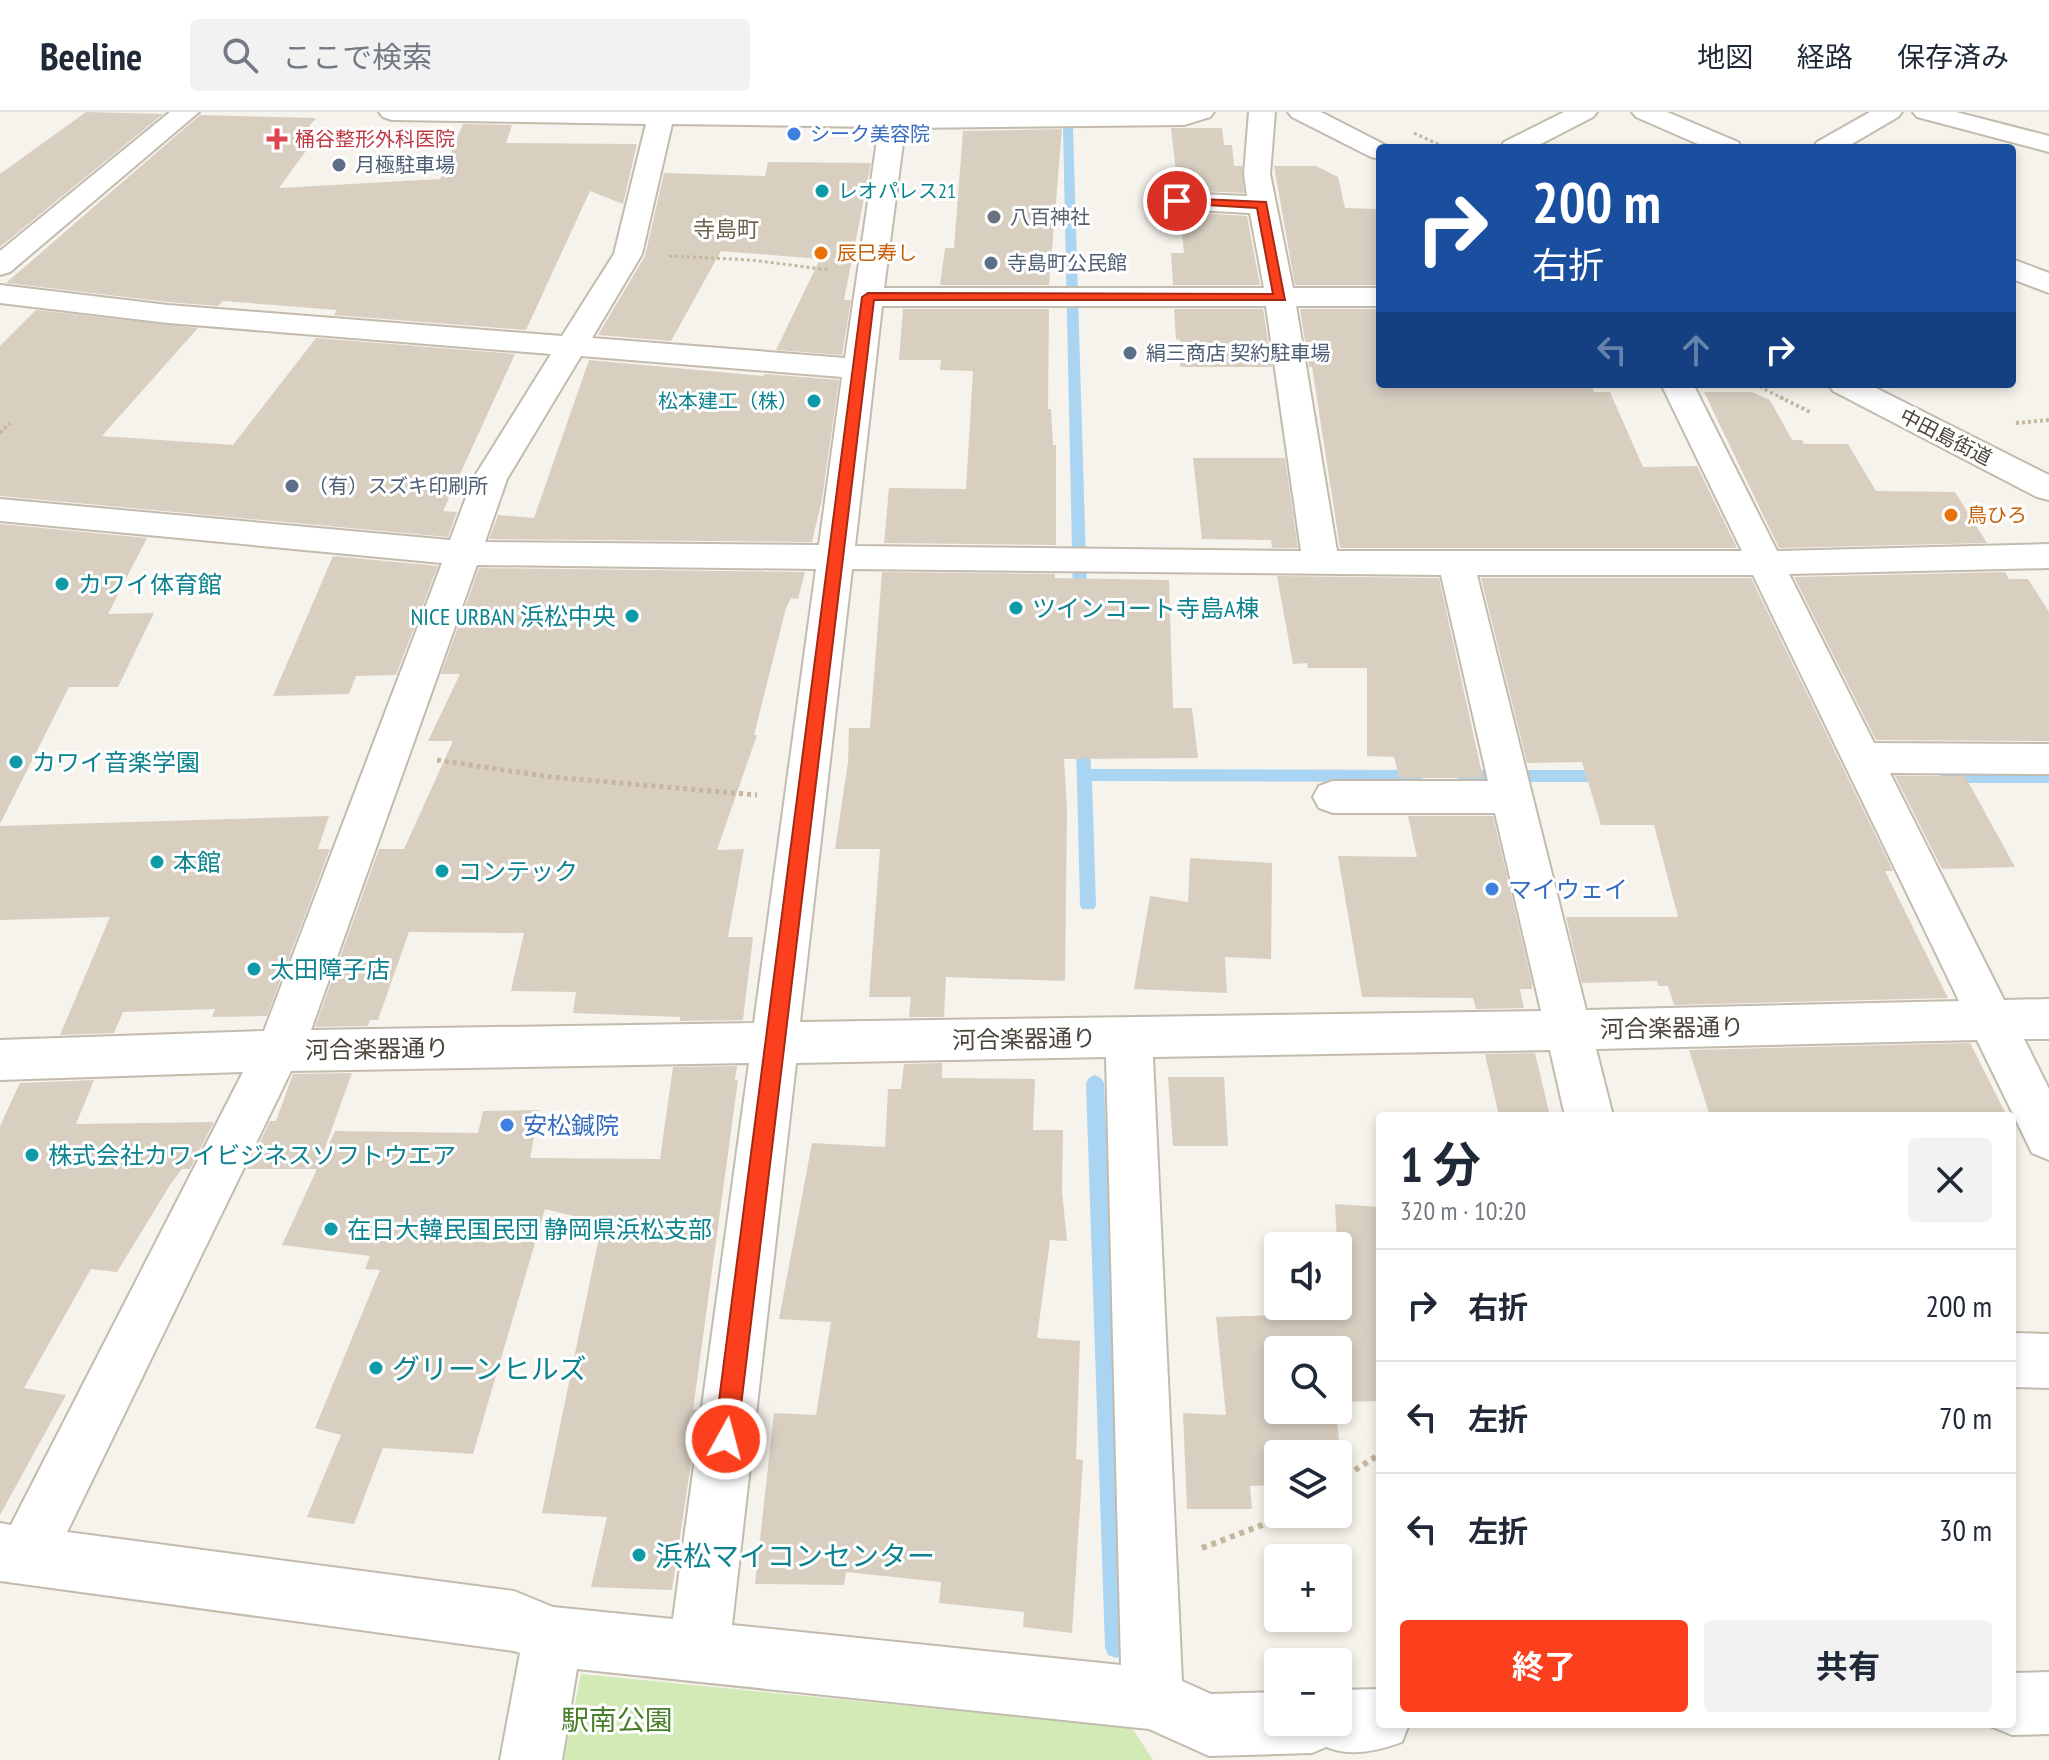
<!DOCTYPE html>
<html lang="ja">
<meta charset="utf-8">
<style>
:root{--surface:#fff;--page:#f2f2f3;--text:#1f2937;--muted:#747a83;--line:#e0e1e3;--accent:#fc3f1d}
body{margin:0;font-family:"PT Sans Narrow","Noto Sans JP",sans-serif;background:var(--page);color:var(--text);height:100vh;display:flex;flex-direction:column;font-size:30px;white-space:nowrap}
*{box-sizing:border-box;margin:0}
p{font-size:26px;color:var(--muted)}
.icon{flex:none;width:44px;height:44px;fill:none;stroke:currentColor;stroke-width:2;stroke-linecap:round;stroke-linejoin:round}
.map{position:relative;flex:1;overflow:hidden}
.sheet{position:absolute;left:1376px;top:1000px;width:640px;height:616px;display:flex;flex-direction:column;background:var(--surface);border-radius:8px;box-shadow:0 4px 12px #0003}
.sheet>*{flex:none}
.hud{position:absolute;left:1376px;top:32px;width:640px;height:244px;border-radius:8px;box-shadow:0 4px 12px #0003;background:#1a4fa0;color:#fff;overflow:hidden}
.controls{position:absolute;left:1264px;top:1120px;display:grid;gap:16px}
.controls a{display:grid;place-items:center;width:88px;height:88px;border-radius:8px;background:var(--surface);box-shadow:0 4px 12px #0003;font-size:40px}
.pin{position:absolute;display:grid;place-items:center;width:68px;height:68px;color:#fff;margin:-34px;border:4px solid #fff;border-radius:50%;box-shadow:0 2px 8px #0007}
.me{position:absolute;width:88px;margin:-44px;rotate:7deg;stroke-linejoin:round;filter:drop-shadow(0 0 6px #0008)}
.turn{display:flex;align-items:center;gap:28px;height:168px;padding:0 24px;font-size:36px}
.turn .icon{width:104px;height:104px;stroke-width:2.5}
.turn b{display:block;font-size:56px;line-height:68px}
.lanes{display:flex;align-items:center;height:76px;padding:0 24px;background:#0003;justify-content:center;gap:40px;direction:ltr}
.lanes .off{opacity:.35}
.round{display:grid;place-items:center;flex:none;width:84px;height:84px;border-radius:8px;background:var(--page)}
.headline{display:flex;align-items:center;justify-content:space-between;height:136px;padding:0 24px}
h1{font-size:48px;font-weight:700;line-height:60px}
.button{display:flex;gap:16px;margin-top:auto;padding:16px 24px}
.button a{flex:1;height:92px;border-radius:8px;background:var(--accent);color:#fff;font-size:32px;font-weight:700;line-height:92px;text-align:center}
.button a+a{background:var(--page);color:var(--text)}
ul{padding:0;list-style:none}
li{display:flex;align-items:center;gap:24px;height:112px;padding:0 24px;border-top:2px solid var(--line)}
li div{flex:1}
li b{display:block;font-size:30px}
li em{font-style:normal}
header{display:flex;align-items:center;gap:48px;box-sizing:border-box;height:112px;padding:0 40px;background:var(--surface);border-bottom:2px solid var(--line)}
header strong{font-size:38px}
nav{display:flex;gap:44px;margin-inline-start:auto;font-size:28px}
.search{width:560px;height:72px;background:var(--page);display:flex;align-items:center;gap:20px;box-sizing:border-box;padding:0 28px;border-radius:8px;color:var(--muted);font-size:30px}
.map>svg:first-child{display:block}
</style>
<header>
<strong>Beeline</strong>
<div class="search"><svg class="icon" aria-label="search" viewBox="0 0 24 24"><circle cx="10" cy="10" r="6"/><path d="M15 15l6 6"/></svg>ここで検索</div>
<nav><a>地図</a><a>経路</a><a>保存済み</a></nav>
</header>
<div class="map">
<svg width="2049" height="1648" viewBox="0 0 2049 1648">
<rect width="100%" height="100%" fill="#f6f3ec"/>
<polygon fill="#d2eab5" points="581,1562 1132,1616 1153,1648 564,1648"/>
<g fill="none" stroke-linecap="round" stroke-linejoin="round">
<g fill="#a9d4f2" fill-rule="evenodd">
<polygon points="1068,12 1073,15 1087,485 1080,489 1073,485 1063,15"/>
<polygon points="1083,623 1090,628 1091,657 1418,658 1425,664 1418,670 1092,669 1096,793 1094,797 1082,797 1080,793 1076,628"/>
<polygon points="1462,658 1606,658 1613,664 1606,670 1462,670 1455,664"/>
<polygon points="1946,659 2049,659 2049,671 1946,671 1939,665"/>
<polygon points="1095,963 1101,966 1104,971 1127,1535 1124,1543 1116,1546 1108,1543 1105,1535 1086,971 1089,966"/>
</g>
</g>
<g fill="#d8cfc1">
<polygon points="86,0 163,2 0,135 0,62"/>
<polygon points="200,3 316,6 295,32 311,32 279,76 440,67 463,12 512,13 506,31 637,32 623,92 590,79 526,218 334,203 337,198 223,189 218,194 168,190 6,171"/>
<polygon points="1171,16 1222,16 1224,33 1232,33 1234,54 1242,54 1244,81 1178,78"/>
<polygon points="1062,17 1049,173 940,173 945,136 954,136 963,19"/>
<polygon points="768,50 871,51 844,188 851,188 842,243 776,238 820,147 721,139 671,229 598,223 645,144 664,61 765,64"/>
<polygon points="1274,54 1316,54 1338,65 1345,96 1380,97 1380,173 1295,173"/>
<polygon points="1180,100 1247,104 1260,173 1173,173 1171,141 1184,141"/>
<polygon points="903,197 1049,197 1048,297 1051,297 1053,333 1056,333 1056,433 884,431 889,376 966,377 973,259 940,258 941,248 899,248"/>
<polygon points="1174,197 1263,197 1272,255 1180,255 1180,228 1176,227"/>
<polygon points="1300,197 1380,197 1380,272 1591,272 1594,280 1610,280 1643,355 1697,354 1737,436 1340,436 1312,255 1309,255"/>
<polygon points="36,198 198,216 102,324 233,333 316,226 515,242 443,399 457,400 448,425 0,384 0,234"/>
<polygon points="589,248 763,264 765,262 839,268 822,387 812,430 489,427 498,403 534,406"/>
<polygon points="1704,280 1752,280 1770,288 1792,328 1802,328 1804,332 1848,332 1876,379 1955,380 1987,431 1779,436"/>
<polygon points="1193,346 1285,346 1298,436 1272,436 1271,428 1202,427"/>
<polygon points="0,412 147,426 108,502 154,501 118,575 69,575 0,712"/>
<polygon points="333,444 438,454 396,563 356,564 349,582 273,584"/>
<polygon points="479,456 805,460 798,487 791,486 786,496 754,623 757,623 717,738 744,737 728,825 753,825 743,908 680,909 680,905 573,901 576,880 511,879 524,821 409,820 378,908 370,908 368,914 315,915 379,737 404,737 453,629 428,629 460,562 441,562"/>
<polygon points="882,460 1055,462 1055,466 1169,468 1173,596 1192,596 1198,646 1064,647 1067,696 1065,869 946,865 944,905 909,905 911,885 869,885 880,737 835,737 848,650 849,616 870,616"/>
<polygon points="2005,460 2009,467 2028,467 2049,500 2049,629 1876,628 1794,465"/>
<polygon points="1277,464 1439,466 1483,666 1399,666 1394,645 1367,644 1367,556 1308,556 1307,551 1293,552"/>
<polygon points="1481,466 1751,466 1893,759 1885,759 1948,886 1674,893 1668,874 1658,874 1657,869 1582,871 1566,805 1678,805 1654,713 1601,713 1582,650 1527,651"/>
<polygon points="1895,664 1965,664 2015,755 1942,757"/>
<polygon points="329,704 318,737 330,737 267,904 212,905 215,897 123,900 114,921 60,923 110,805 0,808 0,714"/>
<polygon points="1408,704 1493,704 1532,871 1532,877 1520,877 1524,896 1476,897 1473,886 1362,885 1338,744 1417,745"/>
<polygon points="1190,746 1272,751 1271,847 1225,845 1227,881 1134,877 1150,784 1188,790"/>
<polygon points="1970,931 2007,1004 1710,1004 1689,938"/>
<polygon points="1535,941 1550,1004 1499,1004 1485,942"/>
<polygon points="942,951 942,966 1035,967 1033,1018 1063,1018 1062,1079 1067,1129 1050,1128 1037,1226 1080,1229 1076,1347 1083,1348 1072,1521 1023,1515 1024,1500 939,1491 941,1470 846,1460 844,1473 755,1472 774,1301 816,1303 831,1210 779,1207 812,1031 885,1035 888,977 901,977 904,952"/>
<polygon points="737,954 735,968 738,968 693,1298 699,1298 672,1478 591,1475 607,1405 542,1401 602,1111 545,1097 473,1342 383,1336 354,1412 307,1405 341,1323 315,1316 380,1158 365,1157 370,1144 282,1133 317,1057 247,1057 270,1009 276,1009 293,962 352,961 318,1055 335,1019 478,1021 483,999 539,998 530,1046 660,1047 673,955"/>
<polygon points="1168,965 1224,965 1228,1034 1173,1034"/>
<polygon points="94,968 76,1012 214,1010 190,1057 182,1057 170,1073 117,1160 91,1157 24,1276 66,1283 0,1403 0,1014 20,971"/>
<polygon points="1335,1092 1380,1095 1380,1289 1338,1290 1338,1238 1278,1238 1278,1298 1336,1298 1341,1350 1338,1350 1338,1342 1278,1342 1278,1373 1250,1374 1252,1397 1187,1397 1183,1301 1226,1303 1216,1205 1341,1201"/>
</g>
<g fill="none" stroke-linecap="round" stroke-linejoin="round">
<defs>
<g id="minor">
<polygon points="170,0 199,0 10,160 0,163 0,139"/>
<path d="M379,0H1214L1210,5L1184,13L905,16L884,176H1264L1250,101L1177,97L1167,95L1163,89L1167,83L1177,81L1247,84L1244,62L1249,0H1275L1270,62L1293,176H1380V194H1296L1337,439H1742L1661,272H1693L1777,439L2049,432V456L1789,462L1874,631L2049,632V662L1890,661L2004,888L2049,887V927H2024L2049,977V1048L2032,1041L1977,928L1596,937L1613,1004H1565L1550,938L1153,945L1182,1569L1211,1582L1278,1580V1610H1338V1578L1380,1577V1612H1409L1402,1630C1378,1639 1350,1645 1326,1635L1312,1641L1209,1644L1149,1617L577,1557L562,1648H500L520,1541L514,1539L0,1469V1411L11,1413L243,960L0,968V928L264,919L442,451L0,409V387L450,428L473,367L551,242L168,211L0,191V173L168,193L562,224L614,142L646,12L392,8L383,5ZM672,12L879,15L845,246L592,226L642,142ZM882,194H1266L1301,439L855,434ZM581,244L842,265L819,433L485,430L507,367ZM477,453L816,457L754,911L311,918ZM852,457L1441,463L1488,669H1333L1319,674L1313,685L1319,696L1333,701H1495L1541,899L800,910ZM1477,463H1753L1959,889L1586,898ZM1106,945L1121,1553L732,1513L796,951ZM749,951L673,1507L553,1495L514,1479L67,1420L291,959Z"/>
<polygon points="1288,0 1321,0 1391,36 1380,36 1380,47 1371,45 1292,5"/>
<polygon points="1564,0 1597,0 1593,5 1533,36 1500,36 1504,30"/>
<polygon points="1632,0 1667,0 1738,30 1742,36 1707,36 1636,5"/>
<polygon points="1870,0 1902,0 1898,5 1845,36 1813,36 1817,30"/>
<polygon points="1913,0 1956,0 2049,24 2049,40 1917,5"/>
<polygon points="2012,147 2049,161 2049,181 2012,167"/>
<polygon points="1828,272 1868,272 2049,363 2049,388 2037,385 1833,279"/>
<polygon points="2012,1221 2049,1222 2049,1276 2012,1275"/>
<polygon points="2049,1560 2049,1622 2012,1623 1990,1614 2012,1612 2012,1561"/>
</g>
</defs>
<use href="#minor" stroke="#c2bbae" stroke-width="4"/>
<g stroke="#c4b79f" stroke-width="3" stroke-dasharray="3 3" stroke-linecap="butt">
<polyline points="1414,21 1446,36"/>
<polyline points="669,144 751,148 830,158"/>
<polyline points="1754,272 1784,287"/>
</g>
<g stroke="#c4b79f" stroke-width="4" stroke-dasharray="3 3" stroke-linecap="butt">
<polyline points="1780,285 1810,300"/>
<polyline points="2016,311 2049,308"/>
<polyline points="0,321 10,311"/>
</g>
<polyline stroke="#c4b79f" stroke-width="5" stroke-dasharray="4 4" stroke-linecap="butt" points="437,648 551,665 757,683"/>
<g stroke="#c4b79f" stroke-width="6" stroke-dasharray="5 5" stroke-linecap="butt">
<polyline points="1338,1369 1380,1342"/>
<polyline points="1202,1436 1291,1402"/>
</g>
<use href="#minor" fill="#fff" fill-rule="evenodd"/>
</g>
<polygon fill="#fc3f1d" stroke="#a42913" stroke-width="2" points="1177,86 1266,90 1285,188 874,188 737,1327 734,1335 726,1338 718,1335 714,1327 862,185 868,181 1273,182 1257,96 1173,91 1171,89"/>
<g fill="#3f7fe0" stroke="#fff" stroke-width="3">
<circle cx="794" cy="22" r="8"/>
<circle cx="1492" cy="777" r="8"/>
<circle cx="507" cy="1013" r="8"/>
</g>
<path fill="#e0444e" stroke="#fff" stroke-width="3" d="M273 15h8v8h8v8h-8v8h-8v-8h-8v-8h8z"/>
<g fill="#5c6f8a" stroke="#fff" stroke-width="3">
<circle cx="339" cy="53" r="8"/>
<circle cx="991" cy="151" r="8"/>
<circle cx="1130" cy="241" r="8"/>
<circle cx="292" cy="374" r="8"/>
</g>
<g fill="#0f9aa8" stroke="#fff" stroke-width="3">
<circle cx="822" cy="79" r="8"/>
<circle cx="814" cy="289" r="8"/>
<circle cx="62" cy="472" r="8"/>
<circle cx="1016" cy="496" r="8"/>
<circle cx="632" cy="504" r="8"/>
<circle cx="16" cy="650" r="8"/>
<circle cx="157" cy="750" r="8"/>
<circle cx="442" cy="759" r="8"/>
<circle cx="254" cy="857" r="8"/>
<circle cx="32" cy="1043" r="8"/>
<circle cx="331" cy="1117" r="8"/>
<circle cx="376" cy="1256" r="8"/>
<circle cx="639" cy="1443" r="8"/>
</g>
<circle fill="#6b7280" stroke="#fff" stroke-width="3" cx="994" cy="105" r="8"/>
<g fill="#e8710a" stroke="#fff" stroke-width="3">
<circle cx="821" cy="141" r="8"/>
<circle cx="1951" cy="403" r="8"/>
</g>
<g text-anchor="middle" dominant-baseline="central" stroke-width="6" stroke-linejoin="round" paint-order="stroke">
<g font-size="20" fill="#366cbe" stroke="#fff" text-anchor="start">
<text x="810" y="22">シーク美容院</text>
</g>
<g font-size="20" fill="#be3a42" stroke="#fff" text-anchor="start">
<text x="295" y="27">桶谷整形外科医院</text>
</g>
<g font-size="20" fill="#4e5e75" stroke="#fff" text-anchor="start">
<text x="355" y="53">月極駐車場</text>
<text x="1007" y="151">寺島町公民館</text>
<text x="1146" y="241">絹三商店 契約駐車場</text>
<text x="308" y="374">（有）スズキ印刷所</text>
</g>
<g font-size="20" fill="#0d838f" stroke="#fff" text-anchor="start">
<text x="838" y="79">レオパレス21</text>
<text x="798" y="289" text-anchor="end">松本建工（株）</text>
</g>
<g font-size="20" fill="#5b616d" stroke="#fff" text-anchor="start">
<text x="1010" y="105">八百神社</text>
</g>
<g font-size="20" fill="#c56008" stroke="#fff" text-anchor="start">
<text x="837" y="141">辰巳寿し</text>
<text x="1967" y="403">鳥ひろ</text>
</g>
<g font-size="20" fill="#4b4439" stroke="#fff">
<text transform="translate(1946 325) rotate(27)">中田島街道</text>
</g>
<g font-size="22" fill="#6e6250" stroke="#fff">
<text x="726" y="117">寺島町</text>
</g>
<g font-size="24" fill="#0d838f" stroke="#fff" text-anchor="start">
<text x="78" y="472">カワイ体育館</text>
<text x="1032" y="496">ツインコート寺島A棟</text>
<text x="616" y="504" text-anchor="end">NICE URBAN 浜松中央</text>
<text x="32" y="650">カワイ音楽学園</text>
<text x="173" y="750">本館</text>
<text x="458" y="759">コンテック</text>
<text x="270" y="857">太田障子店</text>
<text x="48" y="1043">株式会社カワイビジネスソフトウエア</text>
<text x="347" y="1117">在日大韓民国民団 静岡県浜松支部</text>
</g>
<g font-size="24" fill="#366cbe" stroke="#fff" text-anchor="start">
<text x="1508" y="777">マイウェイ</text>
<text x="523" y="1013">安松鍼院</text>
</g>
<g font-size="24" fill="#4b4439" stroke="#fff">
<text transform="translate(1672 916) rotate(-1)">河合楽器通り</text>
<text transform="translate(1024 927) rotate(-1)">河合楽器通り</text>
<text transform="translate(377 937) rotate(-1)">河合楽器通り</text>
</g>
<g font-size="28" fill="#0d838f" stroke="#fff" text-anchor="start">
<text x="392" y="1256">グリーンヒルズ</text>
<text x="655" y="1443">浜松マイコンセンター</text>
</g>
<g font-size="28" fill="#4a7f2a" stroke="#fff">
<text x="617" y="1607">駅南公園</text>
</g>
</g>
</svg>
<div class="controls">
<a><svg class="icon" aria-label="sound" viewBox="0 0 24 24"><path d="M4 9h4l5-4v14l-5-4H4zM17 9q2 3 0 6"/></svg></a>
<a><svg class="icon" aria-label="search" viewBox="0 0 24 24"><circle cx="10" cy="10" r="6"/><path d="M15 15l6 6"/></svg></a>
<a><svg class="icon" aria-label="layers" viewBox="0 0 24 24"><path d="M12 4l9 5-9 5-9-5zM3 14l9 5 9-5"/></svg></a>
<a>+</a>
<a>−</a>
</div>
<div class="pin" style="left:1177px;top:89px;background:#d93025"><svg class="icon" aria-label="arrive" viewBox="0 0 24 24"><path d="M6 21V4h12l-3 4 3 4H6"/></svg></div>
<svg class="me" style="left:726px;top:1327px" viewBox="-20 -20 40 40"><circle r="17" fill="#fc3f1d" stroke="#fff" stroke-width="3"/><path d="M0-11L8 9 0 5-8 9z" fill="#fff"/></svg>
<div class="hud">
<div class="turn"><svg class="icon" aria-label="right" viewBox="0 0 24 24"><path d="M7 20v-9h11M14 6l5 5-5 5"/></svg><div><b>200 m</b>右折</div></div>
<div class="lanes"><svg class="icon off" aria-label="left" viewBox="0 0 24 24"><path d="M17 20v-9H6M10 6l-5 5 5 5"/></svg><svg class="icon off" aria-label="ahead" viewBox="0 0 24 24"><path d="M12 20V5M6 11l6-6 6 6"/></svg><svg class="icon" aria-label="right" viewBox="0 0 24 24"><path d="M7 20v-9h11M14 6l5 5-5 5"/></svg></div>
</div>
<section class="sheet">
<div class="headline"><div><h1>1 分</h1><p>320 m · 10:20</p></div><a class="round"><svg class="icon" aria-label="close" viewBox="0 0 24 24"><path d="M6 6l12 12M18 6L6 18"/></svg></a></div>
<ul>
<li><svg class="icon" aria-label="right" viewBox="0 0 24 24"><path d="M7 20v-9h11M14 6l5 5-5 5"/></svg><div><b>右折</b></div><em>200 m</em></li>
<li><svg class="icon" aria-label="left" viewBox="0 0 24 24"><path d="M17 20v-9H6M10 6l-5 5 5 5"/></svg><div><b>左折</b></div><em>70 m</em></li>
<li><svg class="icon" aria-label="left" viewBox="0 0 24 24"><path d="M17 20v-9H6M10 6l-5 5 5 5"/></svg><div><b>左折</b></div><em>30 m</em></li>
</ul>
<div class="button"><a>終了</a><a>共有</a></div>
</section>
</div>
